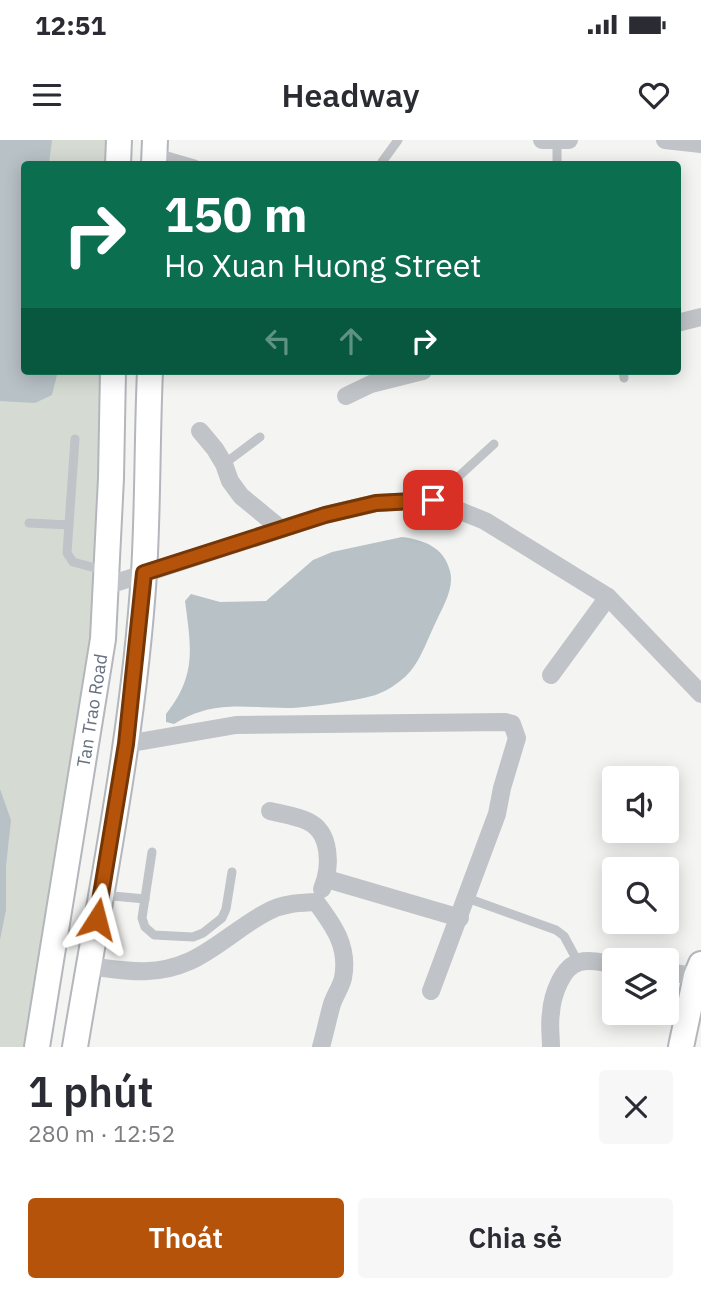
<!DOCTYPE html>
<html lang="vi">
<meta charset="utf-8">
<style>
:root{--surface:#fff;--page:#f7f7f7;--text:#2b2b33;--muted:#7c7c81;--accent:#b45309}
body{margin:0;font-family:"IBM Plex Sans",sans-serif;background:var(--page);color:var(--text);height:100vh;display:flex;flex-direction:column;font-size:26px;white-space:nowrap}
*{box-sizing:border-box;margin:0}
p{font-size:23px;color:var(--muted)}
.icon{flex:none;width:38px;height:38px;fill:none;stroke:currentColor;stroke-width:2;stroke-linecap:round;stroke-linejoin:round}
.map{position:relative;height:907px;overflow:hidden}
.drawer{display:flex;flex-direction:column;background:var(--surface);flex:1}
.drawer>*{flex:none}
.hud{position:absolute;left:21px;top:21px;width:660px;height:214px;border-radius:7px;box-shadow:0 4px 18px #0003;background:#0b6e4f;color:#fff;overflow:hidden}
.tools{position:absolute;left:602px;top:626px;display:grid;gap:14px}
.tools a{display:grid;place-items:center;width:77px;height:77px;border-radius:7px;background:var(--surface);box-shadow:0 4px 18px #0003;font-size:35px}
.pin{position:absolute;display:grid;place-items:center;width:60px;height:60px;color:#fff;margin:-30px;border-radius:14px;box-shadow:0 4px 10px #0006}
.me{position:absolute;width:77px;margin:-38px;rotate:9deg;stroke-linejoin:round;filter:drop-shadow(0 0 5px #0008)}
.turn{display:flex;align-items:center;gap:24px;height:147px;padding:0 28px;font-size:32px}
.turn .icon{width:91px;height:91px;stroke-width:2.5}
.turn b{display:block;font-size:49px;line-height:60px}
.lanes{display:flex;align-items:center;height:66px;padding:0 28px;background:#0003;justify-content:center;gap:35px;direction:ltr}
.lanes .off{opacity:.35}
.round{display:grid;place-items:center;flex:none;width:74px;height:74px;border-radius:7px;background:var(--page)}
.summary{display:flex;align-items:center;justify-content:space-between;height:119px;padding:0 28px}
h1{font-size:42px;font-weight:600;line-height:52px}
.button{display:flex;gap:14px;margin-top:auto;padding:14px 28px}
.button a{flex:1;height:80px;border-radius:7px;background:var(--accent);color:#fff;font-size:28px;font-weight:600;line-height:80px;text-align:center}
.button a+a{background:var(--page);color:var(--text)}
.status{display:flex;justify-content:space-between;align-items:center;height:49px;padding:0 35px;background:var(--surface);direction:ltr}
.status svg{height:19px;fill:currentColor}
header{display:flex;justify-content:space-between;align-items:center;height:91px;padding:0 28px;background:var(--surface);font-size:32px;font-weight:600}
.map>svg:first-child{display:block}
</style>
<div class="status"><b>12:51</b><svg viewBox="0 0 49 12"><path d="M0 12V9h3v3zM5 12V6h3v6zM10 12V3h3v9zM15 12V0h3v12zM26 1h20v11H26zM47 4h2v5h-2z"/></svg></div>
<header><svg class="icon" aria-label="menu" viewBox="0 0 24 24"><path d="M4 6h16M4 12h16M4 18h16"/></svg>Headway<svg class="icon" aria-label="heart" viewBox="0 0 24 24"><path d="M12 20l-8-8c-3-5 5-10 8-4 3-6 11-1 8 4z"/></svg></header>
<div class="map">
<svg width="701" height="907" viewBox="0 0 701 907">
<rect width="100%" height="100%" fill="#f4f5f2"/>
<polygon fill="#d5dbd3" points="0,0 108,0 108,24 24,24 24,231 111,231 112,338 34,907 0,907"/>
<g fill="#b8c1c6">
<polygon points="0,0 52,0 49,24 24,24 24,231 58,231 52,255 35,263 0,261"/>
<path d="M402,397C424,400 444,407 450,431C455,449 441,470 434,486C426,503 419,524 405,537C397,544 388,550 378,554C364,560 304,568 288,568C244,568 214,559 174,584L166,582V574C197,535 191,507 185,461L191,454L220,462L266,461L313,420L332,412Z"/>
<polygon points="0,649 11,680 6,726 6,770 0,800"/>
</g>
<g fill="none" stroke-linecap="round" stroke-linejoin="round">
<defs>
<g id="secondary">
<polyline points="118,24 119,0"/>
<polyline points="154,24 155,0"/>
<path id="s1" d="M37,907L103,499L111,338L113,231"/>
<path d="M75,907C101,750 134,592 144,433C148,366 147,298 150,231"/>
<polyline points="681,907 696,836 701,824"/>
</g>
</defs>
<use href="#secondary" stroke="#b3b6bb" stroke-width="28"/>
<g stroke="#c0c3c7" stroke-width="9">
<polyline points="557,1 557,24"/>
<polyline points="157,13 195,24"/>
<polyline points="382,22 398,0"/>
<polyline points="623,231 624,238"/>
<polyline points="75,299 67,413 73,422 103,430"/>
<polyline points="224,324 260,297"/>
<polyline points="433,360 494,304"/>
<polyline points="29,383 69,385"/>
<polyline points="152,712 142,778 145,787 154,795 193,797 203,793 222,778 226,769 232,732"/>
<polyline points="102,755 145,759"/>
<polyline points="467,758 556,790 564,796 578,822"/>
</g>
<g stroke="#c0c3c7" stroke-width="18">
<polyline points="542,0 569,0"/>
<polyline points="665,0 701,4"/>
<polyline points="677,183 701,177"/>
<polyline points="346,256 371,244 423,231"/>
<polyline points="200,291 215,309 224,324 230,341 241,356 281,389"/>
<polyline points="106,446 325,375 376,363 433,360 485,381 608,457 701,554"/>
<polyline points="551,535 608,457"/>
<polyline points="126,604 236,585 505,582 512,584 517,598 502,648 497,674 431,851"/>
<path d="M270,671C282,674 296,676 307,681C332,692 331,728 322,749"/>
<polyline points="327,739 460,778"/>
<path d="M316,762C334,786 349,807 343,838C341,847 335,855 332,864C328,878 325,893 321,907"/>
<path d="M89,826C127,831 154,837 190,821C218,808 241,785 269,771C284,763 300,763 316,762"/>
<polyline points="667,832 701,837"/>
<path d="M551,907C551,896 549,884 551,873C552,856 562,826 580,822C591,819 603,823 614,824"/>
</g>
<use href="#secondary" stroke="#fff" stroke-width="24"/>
</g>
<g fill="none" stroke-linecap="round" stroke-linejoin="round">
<defs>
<polyline id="route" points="97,779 126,604 144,433 325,375 376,363 433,360"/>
</defs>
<use href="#route" stroke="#753606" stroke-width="18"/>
<use href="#route" stroke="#b45309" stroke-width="12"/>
</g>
<g text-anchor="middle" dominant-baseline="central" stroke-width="7" stroke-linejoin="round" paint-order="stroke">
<g font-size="18" fill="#667180" stroke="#fff">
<text stroke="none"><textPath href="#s1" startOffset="341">Tan Trao Road</textPath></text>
</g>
</g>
</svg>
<div class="tools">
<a><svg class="icon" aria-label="sound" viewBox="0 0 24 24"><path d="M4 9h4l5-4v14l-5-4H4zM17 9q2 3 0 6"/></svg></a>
<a><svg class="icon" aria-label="search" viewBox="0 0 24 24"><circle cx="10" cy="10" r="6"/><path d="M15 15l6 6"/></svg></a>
<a><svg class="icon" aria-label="layers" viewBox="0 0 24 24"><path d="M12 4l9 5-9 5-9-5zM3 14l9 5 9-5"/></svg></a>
</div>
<div class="pin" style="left:433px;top:360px;background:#d93025"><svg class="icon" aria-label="arrive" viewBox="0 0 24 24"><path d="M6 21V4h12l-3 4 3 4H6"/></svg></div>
<svg class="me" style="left:97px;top:779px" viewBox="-20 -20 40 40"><path d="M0-17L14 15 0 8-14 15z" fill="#b45309" stroke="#fff" stroke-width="4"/></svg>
<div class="hud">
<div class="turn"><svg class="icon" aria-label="right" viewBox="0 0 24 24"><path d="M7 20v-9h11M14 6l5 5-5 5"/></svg><div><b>150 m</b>Ho Xuan Huong Street</div></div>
<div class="lanes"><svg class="icon off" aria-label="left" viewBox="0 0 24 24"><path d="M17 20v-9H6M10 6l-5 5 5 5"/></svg><svg class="icon off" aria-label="ahead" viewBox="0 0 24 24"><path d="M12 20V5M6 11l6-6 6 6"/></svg><svg class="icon" aria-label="right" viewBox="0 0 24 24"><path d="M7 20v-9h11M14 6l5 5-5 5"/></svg></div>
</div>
</div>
<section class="drawer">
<div class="summary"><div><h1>1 phút</h1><p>280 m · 12:52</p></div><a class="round"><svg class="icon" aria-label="close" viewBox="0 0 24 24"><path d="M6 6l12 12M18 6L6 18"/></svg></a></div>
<div class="button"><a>Thoát</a><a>Chia sẻ</a></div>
</section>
